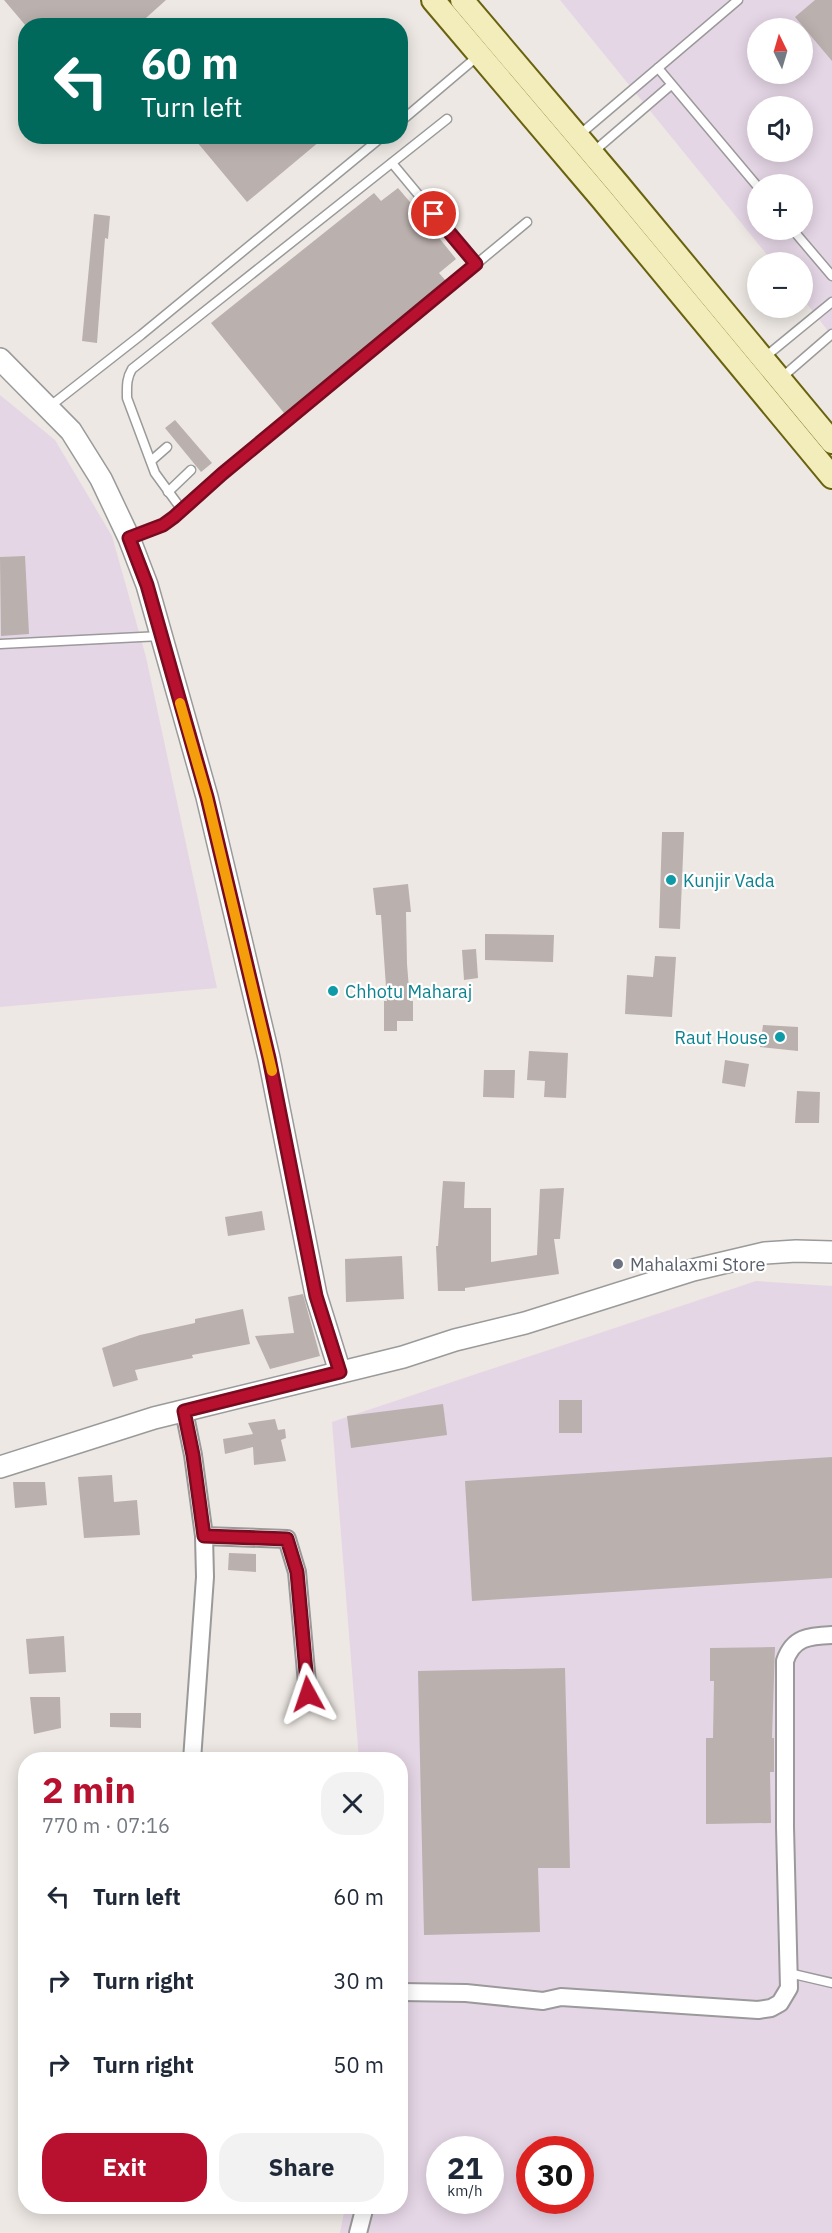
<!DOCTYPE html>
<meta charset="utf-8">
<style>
:root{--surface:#fff;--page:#f2f2f3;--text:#1f2937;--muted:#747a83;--accent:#b81130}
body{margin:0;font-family:"IBM Plex Sans",sans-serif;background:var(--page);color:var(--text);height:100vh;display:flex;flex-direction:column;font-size:22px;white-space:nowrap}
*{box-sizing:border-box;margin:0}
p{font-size:20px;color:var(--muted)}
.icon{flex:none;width:33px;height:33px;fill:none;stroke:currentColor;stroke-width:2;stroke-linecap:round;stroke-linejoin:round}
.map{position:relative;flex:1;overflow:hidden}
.details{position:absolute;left:18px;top:1752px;width:390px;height:462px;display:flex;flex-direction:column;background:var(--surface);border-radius:24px;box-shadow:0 3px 15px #0003}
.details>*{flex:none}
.hud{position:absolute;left:18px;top:18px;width:390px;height:126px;border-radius:24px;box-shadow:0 3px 15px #0003;background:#00695c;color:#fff;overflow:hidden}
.needle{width:39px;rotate:355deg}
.fabs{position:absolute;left:747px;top:18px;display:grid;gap:12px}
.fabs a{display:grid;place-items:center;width:66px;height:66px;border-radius:50%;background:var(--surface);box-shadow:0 3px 15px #0003;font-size:30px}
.speed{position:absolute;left:426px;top:2136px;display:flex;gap:12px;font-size:30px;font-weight:700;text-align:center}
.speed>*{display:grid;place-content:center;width:78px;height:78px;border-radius:50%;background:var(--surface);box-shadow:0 3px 15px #0003;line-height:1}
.speed small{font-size:15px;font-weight:400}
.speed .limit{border:9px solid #d22;background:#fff;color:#111}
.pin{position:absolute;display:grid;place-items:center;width:51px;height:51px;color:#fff;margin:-26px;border:3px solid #fff;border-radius:50%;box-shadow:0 2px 6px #0007}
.me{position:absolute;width:66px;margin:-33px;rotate:355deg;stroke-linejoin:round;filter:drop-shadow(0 0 4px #0008)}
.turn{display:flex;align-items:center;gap:21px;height:126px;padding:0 24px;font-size:27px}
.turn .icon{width:78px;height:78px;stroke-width:2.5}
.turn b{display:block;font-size:42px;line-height:51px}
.round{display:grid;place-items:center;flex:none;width:63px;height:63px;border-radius:24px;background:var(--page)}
.head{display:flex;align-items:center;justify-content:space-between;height:102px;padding:0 24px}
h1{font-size:36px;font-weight:700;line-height:45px;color:var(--accent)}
.button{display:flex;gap:12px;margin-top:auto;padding:12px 24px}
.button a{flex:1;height:69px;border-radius:24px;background:var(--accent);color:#fff;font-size:24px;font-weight:700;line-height:69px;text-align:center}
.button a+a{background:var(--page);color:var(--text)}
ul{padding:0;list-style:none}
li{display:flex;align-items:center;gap:18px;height:84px;padding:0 24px}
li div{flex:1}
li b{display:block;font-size:22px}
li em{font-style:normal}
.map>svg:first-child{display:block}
</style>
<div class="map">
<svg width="832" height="2233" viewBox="0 0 832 2233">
<rect width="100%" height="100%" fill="#ede8e3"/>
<g fill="#e5d6e5" fill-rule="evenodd">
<path d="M560,0H832V336L803,299L802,262H773ZM758,28H802V74H758ZM758,106H802V152H758ZM758,184H802V230H758Z"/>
<polygon points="0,395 55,440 112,536 146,657 217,988 0,1007"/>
<path d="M756,1281L832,1286V2233H340L345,2207L400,2206V1760L359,1759L332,1422ZM440,2150H490V2200H440ZM530,2150H580V2200H530Z"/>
</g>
<g fill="#bab0ad">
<polygon points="4,0 166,0 137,26 26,26"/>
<polygon points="815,0 832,0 832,61 795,17"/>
<polygon points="192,136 326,136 247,202"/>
<polygon points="398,188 421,215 425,212 436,226 432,229 456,259 439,273 446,281 284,413 211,323 374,193 381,201"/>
<polygon points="94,214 110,216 108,239 105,238 97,343 82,341"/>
<polygon points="175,420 212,463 201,472 165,428"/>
<polygon points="25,556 29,634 1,636 0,557"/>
<polygon points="662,832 684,832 680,929 659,928"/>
<polygon points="408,884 411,912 406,912 407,964 410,1001 413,1001 413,1021 397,1021 397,1031 384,1031 384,1001 387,1001 381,915 376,915 373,888"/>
<polygon points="485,934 554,935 553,962 485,960"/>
<polygon points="476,949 478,978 464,980 462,950"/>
<polygon points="655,956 676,957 672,1017 625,1014 627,975 653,977"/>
<polygon points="763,1025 798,1027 798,1051 760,1047"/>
<polygon points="529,1051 568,1053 566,1098 544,1097 545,1081 527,1080"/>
<polygon points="725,1060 749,1064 745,1087 722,1083"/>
<polygon points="484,1070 515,1070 514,1098 483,1097"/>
<polygon points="797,1091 820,1092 819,1123 795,1123"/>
<polygon points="443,1181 465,1182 464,1208 491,1208 491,1262 537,1255 540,1189 564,1188 560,1239 554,1239 559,1274 465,1288 465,1291 438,1291 436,1246 438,1246"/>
<polygon points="262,1211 265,1230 228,1236 225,1217"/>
<polygon points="402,1256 404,1299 346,1302 345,1259"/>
<polygon points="303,1294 320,1356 270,1369 255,1336 294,1333 288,1297"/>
<polygon points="243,1309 250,1344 192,1355 193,1358 135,1370 138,1380 113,1387 102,1348 140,1335 195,1323 195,1319"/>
<rect x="559" y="1400" width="23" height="33"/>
<polygon points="443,1404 447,1435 351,1448 347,1416"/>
<polygon points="275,1419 278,1430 285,1429 286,1438 281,1440 286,1461 254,1465 253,1447 225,1454 223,1439 253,1434 248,1423"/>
<polygon points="832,1457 832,1578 472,1601 465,1481"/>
<polygon points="112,1475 114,1502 137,1500 140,1535 84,1538 78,1477"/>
<polygon points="13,1482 45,1482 47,1505 15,1508"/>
<polygon points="229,1553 256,1554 256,1572 228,1570"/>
<polygon points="64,1636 66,1672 29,1674 26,1639"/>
<polygon points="775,1647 772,1738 774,1738 774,1772 770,1772 771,1823 706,1824 706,1738 713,1738 714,1681 710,1681 710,1648"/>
<polygon points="565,1668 570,1868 538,1868 540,1932 424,1935 418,1671"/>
<polygon points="30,1697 60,1697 61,1728 34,1734"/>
<polygon points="110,1713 141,1713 141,1728 110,1727"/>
</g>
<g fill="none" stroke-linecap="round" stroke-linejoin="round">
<defs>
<g id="service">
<polyline points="658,68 758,187"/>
<polyline points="400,122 478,56"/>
<polyline points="578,136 738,0"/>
<polyline points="592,153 671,85"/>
<polyline points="392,163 476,264"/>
<polyline points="793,230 832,276"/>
<polyline points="765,357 832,302"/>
<polyline points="780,379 832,334"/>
<polyline points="49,407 141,335 383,136"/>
<polyline points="151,461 167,447"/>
<polyline points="168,492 191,470"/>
<path d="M182,510L155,473L127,398C127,387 126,379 132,369L447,119"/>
<polyline points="130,538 163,525 223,474 527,222"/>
<polyline points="0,644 161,636"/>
<polyline points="789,1973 832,1983"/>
</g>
<g id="minor">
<polyline points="184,1411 193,1455 204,1536 205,1577 192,1760"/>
<polyline points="204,1536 287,1539 297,1572 308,1694"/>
<path d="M400,1992L466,1993L543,2001L561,1997L758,2010L771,2008L780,2003L789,1988L785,1827V1661C793,1637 809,1636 832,1635"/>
<polyline points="358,2233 365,2206"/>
</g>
<g id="tertiary">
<polyline points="0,359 71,431 101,479 129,538 147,585 207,797 269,1058 316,1295 340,1372"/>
<polyline points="0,1467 154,1418 403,1357 455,1340 525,1323 693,1270 765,1253 796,1251 832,1252"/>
</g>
<g id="secondary">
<polyline points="433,0 601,198 832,477"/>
<polyline points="462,0 618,184 832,442"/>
</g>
</defs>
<use href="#service" stroke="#9a9a9a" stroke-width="11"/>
<use href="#minor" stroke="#9a9a9a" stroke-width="20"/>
<use href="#tertiary" stroke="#9a9a9a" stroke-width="24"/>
<use href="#secondary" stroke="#69620e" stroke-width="26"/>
<use href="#service" stroke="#fff" stroke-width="8"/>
<use href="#minor" stroke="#fff" stroke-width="16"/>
<use href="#tertiary" stroke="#fff" stroke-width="21"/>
<use href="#secondary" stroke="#f3ecbb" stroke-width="22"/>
</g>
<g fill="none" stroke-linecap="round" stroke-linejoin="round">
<defs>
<polyline id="route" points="308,1694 297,1572 287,1539 204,1536 193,1455 184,1411 340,1372 316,1296 269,1058 207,797 147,585 129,538 163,525 174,517 222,474 476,264 434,214"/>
</defs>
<use href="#route" stroke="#780b1f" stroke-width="15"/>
<use href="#route" stroke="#b81130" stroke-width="10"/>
<polyline stroke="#f59e0b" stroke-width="10" points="180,703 207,797 272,1071"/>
</g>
<g fill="#0f9aa8" stroke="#fff" stroke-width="2">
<circle cx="671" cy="880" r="6"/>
<circle cx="333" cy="991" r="6"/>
<circle cx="780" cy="1037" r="6"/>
</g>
<circle fill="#6b7280" stroke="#fff" stroke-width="2" cx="618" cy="1264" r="6"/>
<g text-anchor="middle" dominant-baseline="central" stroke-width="4.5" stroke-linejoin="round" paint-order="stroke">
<g font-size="18" fill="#0d838f" stroke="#fff" text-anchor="start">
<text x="683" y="880">Kunjir Vada</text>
<text x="345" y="991">Chhotu Maharaj</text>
<text x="768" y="1037" text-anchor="end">Raut House</text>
</g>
<g font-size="18" fill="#5b616d" stroke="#fff" text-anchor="start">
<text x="630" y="1264">Mahalaxmi Store</text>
</g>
</g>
</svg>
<div class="fabs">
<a><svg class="needle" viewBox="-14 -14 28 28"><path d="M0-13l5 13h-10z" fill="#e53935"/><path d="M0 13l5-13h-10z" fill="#747a83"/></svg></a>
<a><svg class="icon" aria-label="sound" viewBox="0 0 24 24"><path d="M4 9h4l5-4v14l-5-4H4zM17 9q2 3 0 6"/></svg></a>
<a>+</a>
<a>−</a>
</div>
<div class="speed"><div>21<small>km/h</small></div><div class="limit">30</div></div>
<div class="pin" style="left:434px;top:214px;background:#d93025"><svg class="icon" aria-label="arrive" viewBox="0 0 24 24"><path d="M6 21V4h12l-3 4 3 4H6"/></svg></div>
<svg class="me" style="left:308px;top:1694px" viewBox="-20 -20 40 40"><path d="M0-17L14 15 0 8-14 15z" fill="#b81130" stroke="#fff" stroke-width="4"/></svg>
<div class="hud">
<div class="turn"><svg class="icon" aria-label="left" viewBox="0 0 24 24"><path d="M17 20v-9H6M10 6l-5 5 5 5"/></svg><div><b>60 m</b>Turn left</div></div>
</div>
<section class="details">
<div class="head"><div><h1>2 min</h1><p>770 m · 07:16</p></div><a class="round"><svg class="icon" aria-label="close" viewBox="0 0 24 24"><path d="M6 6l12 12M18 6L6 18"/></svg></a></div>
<ul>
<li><svg class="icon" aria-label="left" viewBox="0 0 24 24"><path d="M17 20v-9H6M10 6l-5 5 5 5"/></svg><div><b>Turn left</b></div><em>60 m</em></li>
<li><svg class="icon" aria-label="right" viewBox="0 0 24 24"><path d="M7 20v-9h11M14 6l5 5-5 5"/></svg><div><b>Turn right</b></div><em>30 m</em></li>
<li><svg class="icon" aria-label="right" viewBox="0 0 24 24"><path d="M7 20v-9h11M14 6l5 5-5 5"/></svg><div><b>Turn right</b></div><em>50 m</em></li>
</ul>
<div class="button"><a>Exit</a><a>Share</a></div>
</section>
</div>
